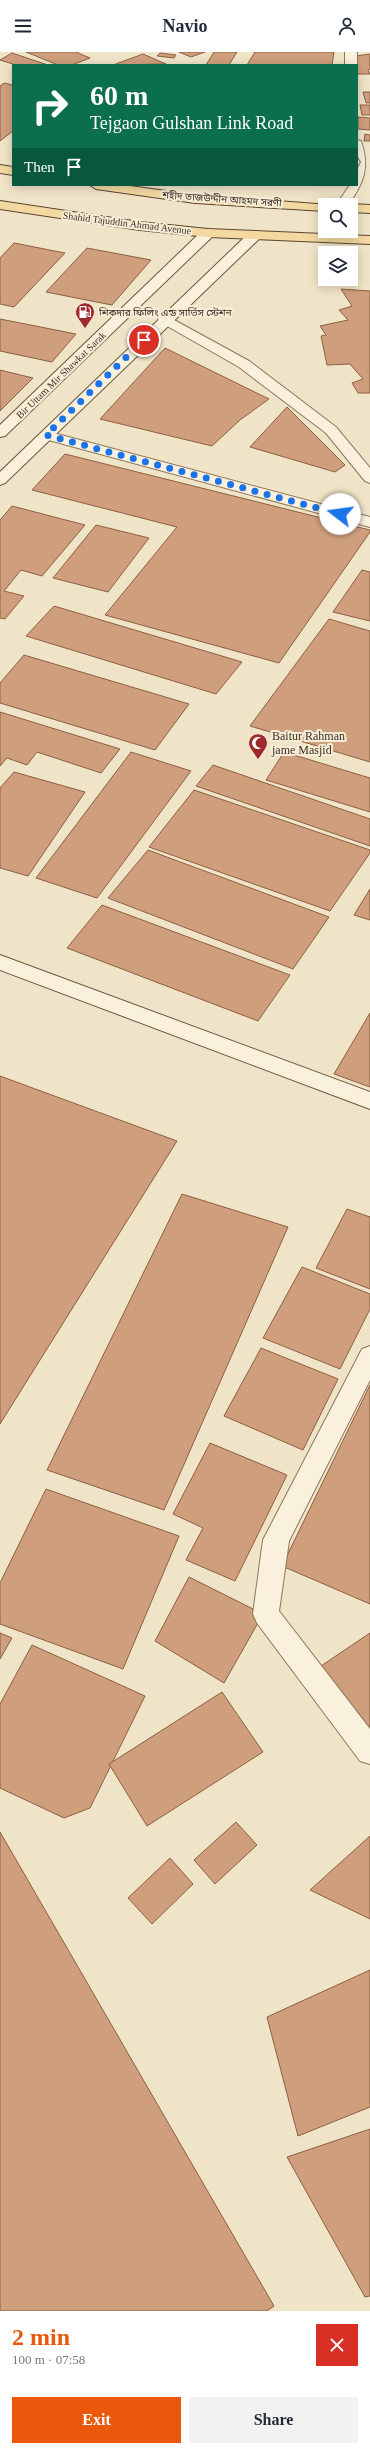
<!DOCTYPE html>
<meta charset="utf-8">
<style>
:root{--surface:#fff;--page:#f2f2f3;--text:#1f2937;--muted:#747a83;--accent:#ea580c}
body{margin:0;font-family:"Times New Roman","Noto Sans Bengali",serif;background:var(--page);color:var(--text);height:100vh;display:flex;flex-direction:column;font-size:15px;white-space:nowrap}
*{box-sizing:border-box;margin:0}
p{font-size:13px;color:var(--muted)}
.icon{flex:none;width:22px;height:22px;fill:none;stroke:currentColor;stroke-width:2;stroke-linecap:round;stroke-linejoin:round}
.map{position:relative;height:2259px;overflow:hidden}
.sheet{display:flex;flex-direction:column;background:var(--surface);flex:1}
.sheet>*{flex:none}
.hud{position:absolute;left:12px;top:12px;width:346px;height:122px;border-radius:0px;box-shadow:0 2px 10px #0003;background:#0b6e4f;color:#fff;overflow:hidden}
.controls{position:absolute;left:318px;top:146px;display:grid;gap:8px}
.controls a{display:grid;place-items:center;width:40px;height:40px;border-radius:0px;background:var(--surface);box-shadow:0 2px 10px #0003;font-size:20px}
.pin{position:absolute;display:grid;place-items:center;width:34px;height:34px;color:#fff;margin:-17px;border:2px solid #fff;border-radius:50%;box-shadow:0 1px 4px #0007}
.me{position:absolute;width:44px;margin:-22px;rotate:285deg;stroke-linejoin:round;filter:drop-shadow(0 0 3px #0008)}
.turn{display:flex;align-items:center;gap:14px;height:84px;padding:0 12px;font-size:18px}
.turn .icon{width:52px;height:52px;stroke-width:2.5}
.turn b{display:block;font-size:28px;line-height:34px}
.then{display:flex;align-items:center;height:38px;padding:0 12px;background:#0003;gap:8px;font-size:15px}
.round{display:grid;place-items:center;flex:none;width:42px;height:42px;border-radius:0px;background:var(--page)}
.summary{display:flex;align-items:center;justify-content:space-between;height:68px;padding:0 12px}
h1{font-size:24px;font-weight:700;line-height:30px;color:var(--accent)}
.cta{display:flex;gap:8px;margin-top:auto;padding:8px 12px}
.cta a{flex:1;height:46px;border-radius:0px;background:var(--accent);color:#fff;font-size:16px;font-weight:700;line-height:46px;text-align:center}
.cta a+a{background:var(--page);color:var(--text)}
header{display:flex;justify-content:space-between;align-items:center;height:52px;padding:0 12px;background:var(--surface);font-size:18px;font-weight:700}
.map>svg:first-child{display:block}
</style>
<header><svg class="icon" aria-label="menu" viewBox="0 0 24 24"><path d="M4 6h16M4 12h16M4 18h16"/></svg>Navio<svg class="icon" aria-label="person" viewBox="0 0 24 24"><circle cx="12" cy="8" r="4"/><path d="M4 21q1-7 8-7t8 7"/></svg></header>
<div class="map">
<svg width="370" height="2259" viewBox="0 0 370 2259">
<rect width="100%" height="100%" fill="#f0e4c8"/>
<g fill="#cf9f7d" stroke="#8d5f41">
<polygon points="26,0 76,0 90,6 72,13 58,13"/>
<polygon points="179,0 205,0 191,5"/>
<polygon points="214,0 237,0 229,13 206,13"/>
<polygon points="255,0 334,0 332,13 247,13"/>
<polygon points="12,1 48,13 16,13 0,8"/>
<polygon points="160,1 176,3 174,6 157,4"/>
<polygon points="143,2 166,12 113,13"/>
<polygon points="370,2 370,17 368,18 370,22 357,22 356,4"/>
<polygon points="4,31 13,33 13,79 0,89 0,34"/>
<polygon points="363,40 370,40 370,51 366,51"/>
<polygon points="360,53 370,53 370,63 362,63"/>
<polygon points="358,65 370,66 370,78 358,77"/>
<polygon points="365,82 370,83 370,89 364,89"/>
<polygon points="14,191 65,201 14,255 0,252 0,206"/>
<polygon points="87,196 151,208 112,253 46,240"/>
<polygon points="341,237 370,239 370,341 358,341 352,331 363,327 350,312 327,313 321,284 326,283 320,274 348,268 339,258 352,254"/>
<polygon points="0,267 76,282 52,310 0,299"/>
<polygon points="165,296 269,347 240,368 212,394 100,367"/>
<polygon points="0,318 33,326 0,359"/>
<polygon points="287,355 345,413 335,420 250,395"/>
<polygon points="65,402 370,478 370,480 279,611 105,563 177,475 32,438"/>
<polygon points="12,454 85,473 42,524 21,518 4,539 24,544 5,567 0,566 0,468"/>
<polygon points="96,473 149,486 108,540 53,526"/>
<polygon points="362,518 370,520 370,569 333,560"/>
<polygon points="54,554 242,610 216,642 26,584"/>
<polygon points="329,567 370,579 370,710 250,674"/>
<polygon points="24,603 189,652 155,698 0,651 0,631"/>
<polygon points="0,660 120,697 101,721 37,700 27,713 7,706 0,714"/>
<polygon points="131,700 191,719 97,846 36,826"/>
<polygon points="284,700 370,726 370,760 266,728"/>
<polygon points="213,713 370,767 370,794 196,734"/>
<polygon points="14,720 85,740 28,824 0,816 0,736"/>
<polygon points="194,738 370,798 370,801 330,859 149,795"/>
<polygon points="148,798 329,865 293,917 108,846"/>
<polygon points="370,837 370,868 354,863"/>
<polygon points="102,853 290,923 258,969 67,896"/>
<polygon points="370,961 370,1035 334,1022"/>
<polygon points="0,1024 177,1089 0,1372"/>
<polygon points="182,1142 288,1175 164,1458 47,1418"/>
<polygon points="347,1157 370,1165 370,1237 316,1216"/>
<polygon points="302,1215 370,1242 370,1257 340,1317 263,1286"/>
<polygon points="261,1296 338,1327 303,1398 224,1364"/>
<polygon points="370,1333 370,1552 282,1514"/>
<polygon points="210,1391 287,1423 235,1529 186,1508 203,1476 173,1462"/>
<polygon points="46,1437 179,1484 123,1617 0,1572 0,1531"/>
<polygon points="189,1525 263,1562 224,1631 155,1589"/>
<polygon points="0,1581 12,1586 0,1607"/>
<polygon points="370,1581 370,1684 318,1616"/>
<polygon points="32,1593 145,1644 90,1756 64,1766 0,1736 0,1652"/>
<polygon points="222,1640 263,1700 147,1774 109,1712"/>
<polygon points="236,1770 257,1793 215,1832 194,1808"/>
<polygon points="0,1780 274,2254 267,2259 0,2259"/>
<polygon points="370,1784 370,1867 310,1838"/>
<polygon points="170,1806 193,1832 152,1872 128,1846"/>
<polygon points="370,1918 370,2055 298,2084 267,1965"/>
<polygon points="370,2077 370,2244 365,2245 287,2105"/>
</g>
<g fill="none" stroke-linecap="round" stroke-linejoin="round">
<defs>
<g id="street">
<rect x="345" y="0" width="12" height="13"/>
<path d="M357,88L361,89C370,115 364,131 348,153H336L350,133H357V118L361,110L357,103Z"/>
<polygon points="165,263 249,309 336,375 370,416 370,431 365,429 326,381 239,315 160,270 158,267 160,264"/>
<polygon points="46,379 370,465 370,475 41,386 39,383"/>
<polygon points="370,1294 370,1328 289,1489 279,1559 370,1677 370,1712 360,1709 257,1571 253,1562 263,1488 362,1297"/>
</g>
<g id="secondary">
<polygon points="208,177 213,178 214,181 213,184 5,384 0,385 0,373 203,178"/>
<polygon points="255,179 260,180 261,183 260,186 5,431 0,433 0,420 250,180"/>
<polygon points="0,903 370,1040 370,1057 0,918"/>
</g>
<g id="primary">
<polygon points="0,113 13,115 13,123 0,121"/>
<polygon points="90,133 123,133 195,143 330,153 325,153 325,159 195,151 96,137"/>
<polygon points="0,149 140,170 208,177 370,184 370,192 208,185 140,178 0,157"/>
<polygon points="351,152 370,153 370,161 351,160 351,153 348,153"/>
</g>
</defs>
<use href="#street" stroke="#8d765c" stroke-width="2"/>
<use href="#secondary" stroke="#6f573f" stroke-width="2"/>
<use href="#primary" stroke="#5b4430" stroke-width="2"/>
<use href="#street" fill="#faf1dc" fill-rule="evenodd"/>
<use href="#secondary" fill="#faf1dc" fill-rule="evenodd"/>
<use href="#primary" fill="#f3d9a0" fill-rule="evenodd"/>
</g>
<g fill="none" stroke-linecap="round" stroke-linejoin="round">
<polyline stroke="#1a73e8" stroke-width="7" stroke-dasharray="0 12.6" points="144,288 46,383 340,462"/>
</g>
<defs>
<symbol id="fuel-pin" viewBox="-11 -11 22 30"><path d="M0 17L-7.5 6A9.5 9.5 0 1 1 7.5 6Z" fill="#9e2a2b" stroke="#f7eed8"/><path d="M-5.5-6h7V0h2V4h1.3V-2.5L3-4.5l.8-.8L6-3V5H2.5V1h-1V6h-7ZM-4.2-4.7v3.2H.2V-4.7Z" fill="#fff"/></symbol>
<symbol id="mosque-pin" viewBox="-11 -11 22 30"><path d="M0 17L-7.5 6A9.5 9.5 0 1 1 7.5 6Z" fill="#9e2a2b" stroke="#f7eed8"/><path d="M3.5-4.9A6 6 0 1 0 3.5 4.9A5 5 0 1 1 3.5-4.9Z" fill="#fff"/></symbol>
</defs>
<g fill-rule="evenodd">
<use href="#fuel-pin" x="74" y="249" width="22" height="30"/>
<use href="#mosque-pin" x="247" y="680" width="22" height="30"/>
</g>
<g text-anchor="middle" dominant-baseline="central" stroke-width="4" stroke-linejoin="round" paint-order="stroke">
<g font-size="10" fill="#3d2e20" stroke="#f7eed8">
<text transform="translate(222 147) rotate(4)">শহীদ তাজউদ্দীন আহমদ সরণী</text>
<text transform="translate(127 171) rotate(7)">Shahid Tajuddin Ahmad Avenue</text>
<text transform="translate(61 323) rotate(-44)">Bir Uttam Mir Shawkat Sarak</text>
</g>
<g font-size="10" fill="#3d2e20" stroke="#f7eed8" text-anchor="start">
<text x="99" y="260">শিকদার ফিলিং এন্ড সার্ভিস স্টেশন</text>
</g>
<g font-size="12" fill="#3d2e20" stroke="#f7eed8" text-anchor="start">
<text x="272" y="684">Baitur Rahman<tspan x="272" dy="14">jame Masjid</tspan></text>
</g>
</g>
</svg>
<div class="controls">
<a><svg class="icon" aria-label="search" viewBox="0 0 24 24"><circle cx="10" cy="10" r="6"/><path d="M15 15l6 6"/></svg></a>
<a><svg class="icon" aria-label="layers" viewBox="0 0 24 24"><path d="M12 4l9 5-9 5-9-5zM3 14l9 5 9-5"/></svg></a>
</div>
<div class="pin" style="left:144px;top:288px;background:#d93025"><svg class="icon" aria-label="arrive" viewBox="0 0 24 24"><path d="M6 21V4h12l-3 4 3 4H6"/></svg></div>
<svg class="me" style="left:340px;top:462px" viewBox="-20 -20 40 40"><circle r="19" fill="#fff"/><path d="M0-13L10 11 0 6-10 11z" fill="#1a73e8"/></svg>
<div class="hud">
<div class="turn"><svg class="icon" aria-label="right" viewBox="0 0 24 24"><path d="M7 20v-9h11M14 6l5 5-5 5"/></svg><div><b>60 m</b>Tejgaon Gulshan Link Road</div></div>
<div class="then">Then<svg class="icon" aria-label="arrive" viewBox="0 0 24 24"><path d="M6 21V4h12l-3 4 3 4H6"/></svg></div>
</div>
</div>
<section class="sheet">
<div class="summary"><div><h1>2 min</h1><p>100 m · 07:58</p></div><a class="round" style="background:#d93025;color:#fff"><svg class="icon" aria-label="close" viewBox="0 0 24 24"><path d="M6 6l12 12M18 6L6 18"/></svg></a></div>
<div class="cta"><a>Exit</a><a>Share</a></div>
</section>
